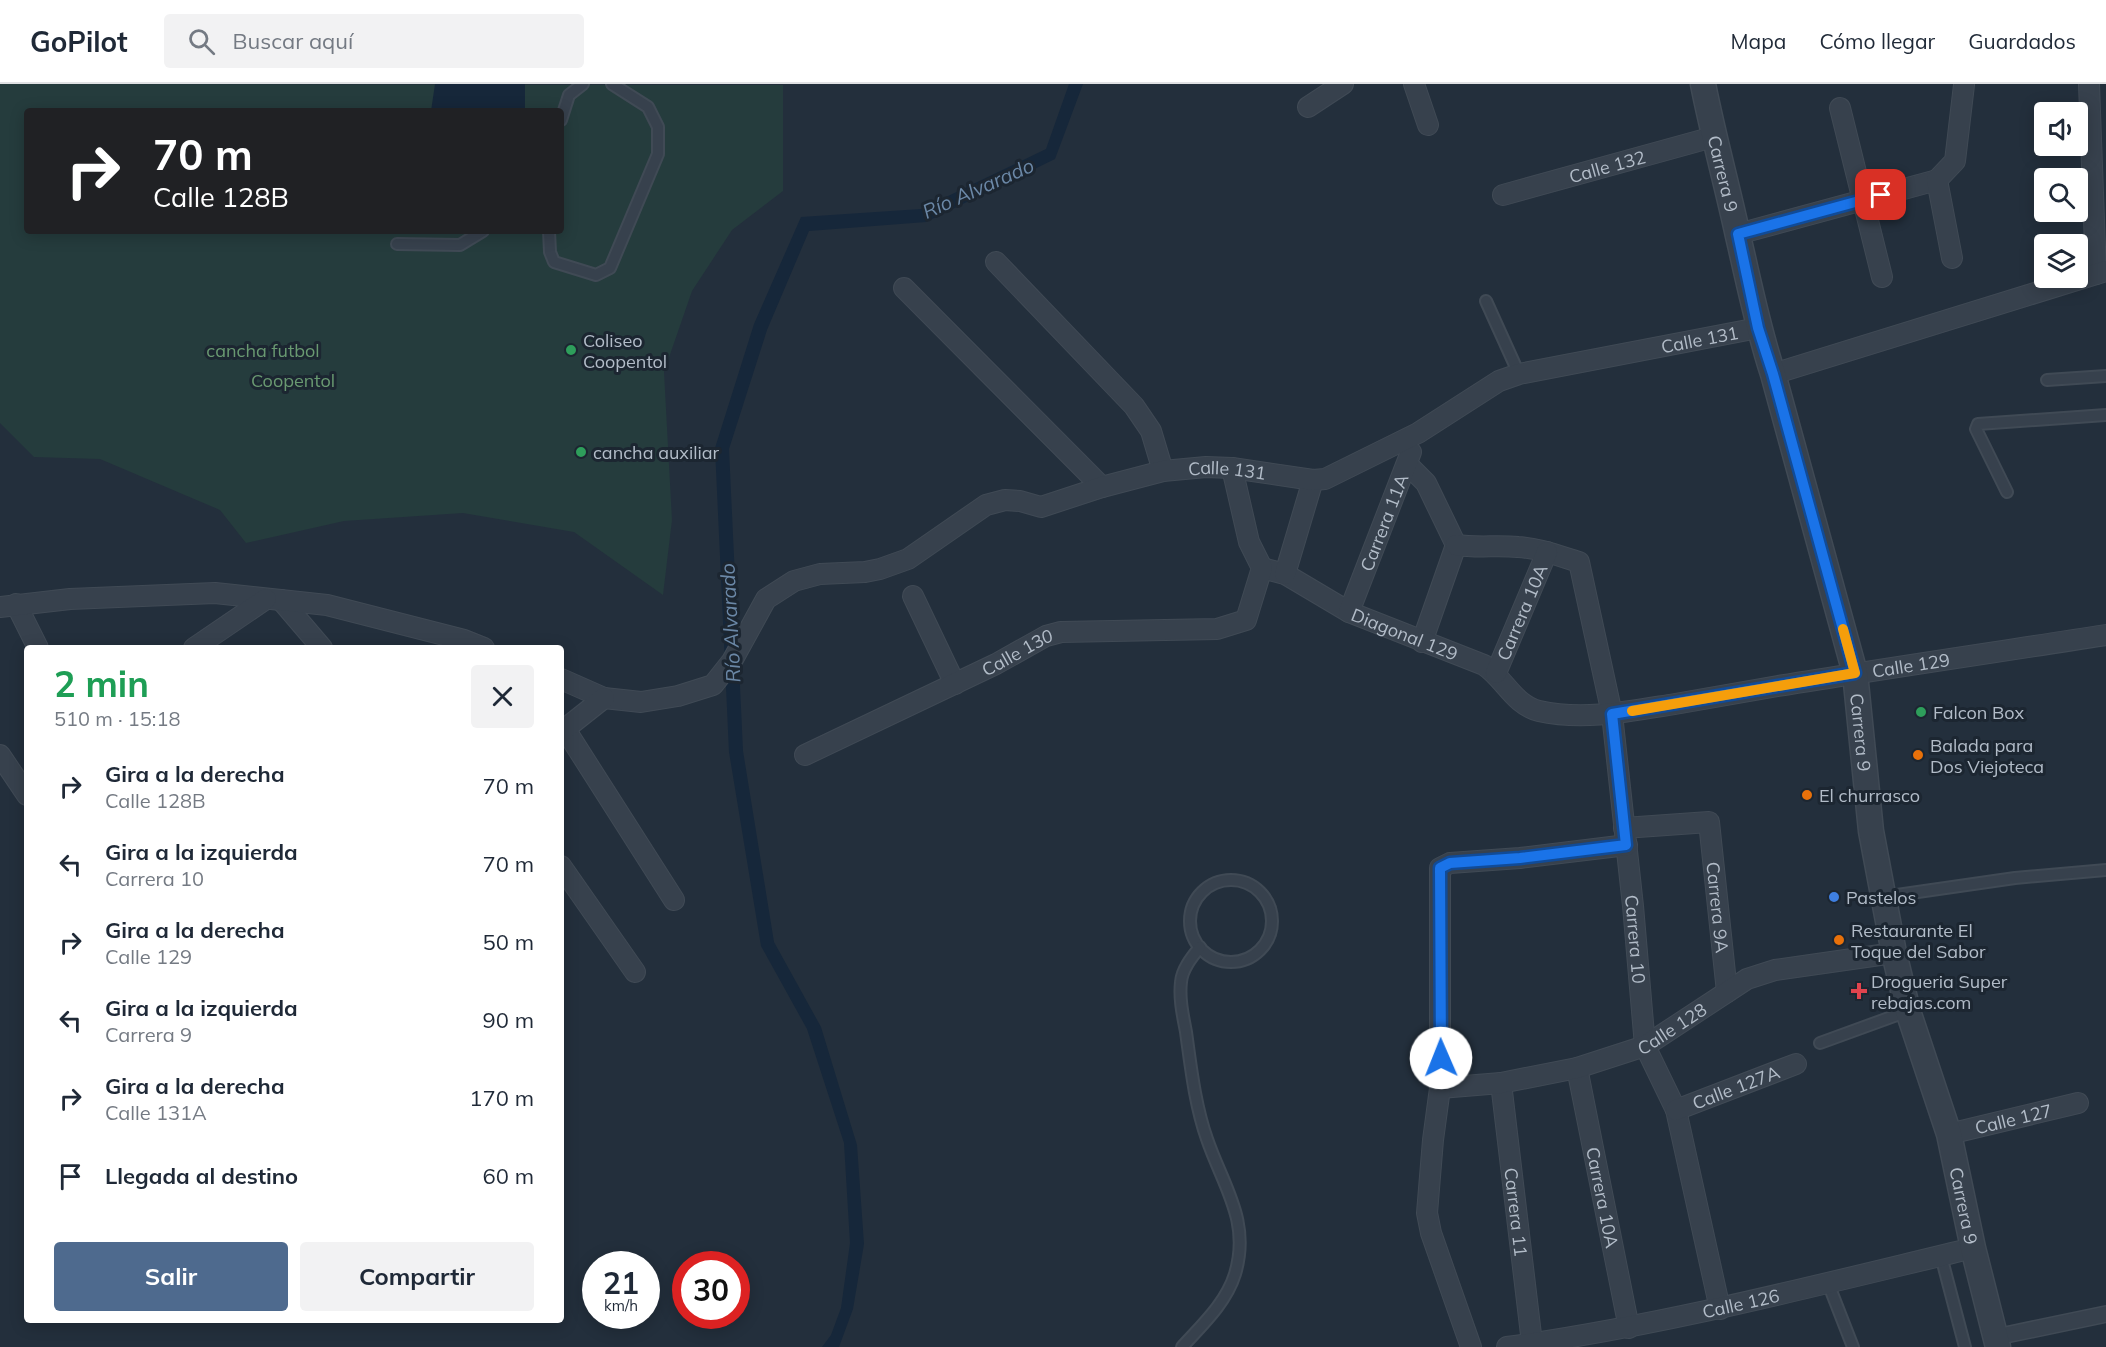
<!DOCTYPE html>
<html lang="es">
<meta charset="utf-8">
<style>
:root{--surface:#fff;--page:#f2f2f3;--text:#1f2937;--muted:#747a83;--line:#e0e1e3;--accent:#4e6a8e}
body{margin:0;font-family:Mulish,sans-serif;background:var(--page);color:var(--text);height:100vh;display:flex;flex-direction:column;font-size:22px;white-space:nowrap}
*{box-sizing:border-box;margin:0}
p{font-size:20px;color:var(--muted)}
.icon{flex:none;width:33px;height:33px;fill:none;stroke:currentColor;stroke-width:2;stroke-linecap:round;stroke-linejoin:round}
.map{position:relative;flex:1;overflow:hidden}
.drawer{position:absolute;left:24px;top:561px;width:540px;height:678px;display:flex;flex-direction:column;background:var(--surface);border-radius:6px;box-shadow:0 3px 15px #0003}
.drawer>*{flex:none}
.banner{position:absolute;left:24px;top:24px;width:540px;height:126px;border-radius:6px;box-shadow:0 3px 15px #0003;background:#202124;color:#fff;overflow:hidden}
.buttons{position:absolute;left:2034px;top:18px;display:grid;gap:12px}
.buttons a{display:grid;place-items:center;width:54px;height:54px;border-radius:6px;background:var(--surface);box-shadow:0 3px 15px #0003;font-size:30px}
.speed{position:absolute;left:582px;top:1167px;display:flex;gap:12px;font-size:30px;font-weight:700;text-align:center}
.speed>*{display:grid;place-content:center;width:78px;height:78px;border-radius:50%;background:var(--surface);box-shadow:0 3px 15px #0003;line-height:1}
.speed small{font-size:15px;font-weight:400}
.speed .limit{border:9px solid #d22;background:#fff;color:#111}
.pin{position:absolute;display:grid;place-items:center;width:51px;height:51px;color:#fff;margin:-26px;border-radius:12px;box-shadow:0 3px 9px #0006}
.me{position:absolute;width:66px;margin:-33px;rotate:359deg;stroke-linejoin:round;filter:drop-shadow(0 0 4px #0008)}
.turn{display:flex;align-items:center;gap:21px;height:126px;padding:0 30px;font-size:27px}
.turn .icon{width:78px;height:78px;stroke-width:2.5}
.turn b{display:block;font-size:42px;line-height:51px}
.round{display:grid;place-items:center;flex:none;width:63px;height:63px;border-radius:6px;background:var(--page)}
.headline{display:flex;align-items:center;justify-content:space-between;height:102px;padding:0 30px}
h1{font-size:36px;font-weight:700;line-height:45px;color:#1e9e55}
.button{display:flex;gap:12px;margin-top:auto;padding:12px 30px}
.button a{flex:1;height:69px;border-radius:6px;background:var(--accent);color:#fff;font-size:24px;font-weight:700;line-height:69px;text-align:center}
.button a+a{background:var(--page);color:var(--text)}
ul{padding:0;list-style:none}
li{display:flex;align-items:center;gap:18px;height:78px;padding:0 30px}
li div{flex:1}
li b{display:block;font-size:22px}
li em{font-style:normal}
header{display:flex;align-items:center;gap:36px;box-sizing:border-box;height:84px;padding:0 30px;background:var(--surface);border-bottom:2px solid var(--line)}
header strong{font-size:28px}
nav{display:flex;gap:33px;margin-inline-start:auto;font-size:21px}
.search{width:420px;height:54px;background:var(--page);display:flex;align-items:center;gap:15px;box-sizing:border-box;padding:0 21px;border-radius:6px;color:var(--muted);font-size:22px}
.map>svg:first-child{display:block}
</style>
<header>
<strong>GoPilot</strong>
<div class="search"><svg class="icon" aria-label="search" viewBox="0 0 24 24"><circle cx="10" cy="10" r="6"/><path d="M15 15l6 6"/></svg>Buscar aquí</div>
<nav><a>Mapa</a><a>Cómo llegar</a><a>Guardados</a></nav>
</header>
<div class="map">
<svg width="2106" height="1263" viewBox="0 0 2106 1263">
<rect width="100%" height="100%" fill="#232f3c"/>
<path fill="#253c3d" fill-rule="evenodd" d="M0,0L783,1V107L732,146L692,207L664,288L672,436L663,511L574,448L463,429L344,437L246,459L220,426L100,375L34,373L0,339ZM27,27H561V147H27Z"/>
<g fill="#16273a">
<polygon points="435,0 525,0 525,27 431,27"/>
<polygon points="1069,0 1083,0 1055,75 926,138 809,147 767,246 729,365 743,667 774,858 821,943 857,1061 864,1160 853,1225 839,1263 822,1263 831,1251 841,1224 850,1159 844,1059 807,945 761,862 729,668 715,364 754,240 801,133 921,125 1046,65"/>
</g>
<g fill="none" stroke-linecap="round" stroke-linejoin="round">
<defs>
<g id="service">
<polyline points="561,36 569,11 583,0"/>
<polyline points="549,147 550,168 554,178 596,191 610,184 658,70 658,43 648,23 612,0"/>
<polyline points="397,160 460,161 483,147"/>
<polyline points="1486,217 1519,290"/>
<polyline points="2047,296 2106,292"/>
<polyline points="2007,408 1976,345 1978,340 2106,331"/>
<circle cx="1231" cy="837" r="41"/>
<polyline points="1883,813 2015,794 2106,786"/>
<polyline points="1820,959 1908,927"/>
<polyline points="1941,1172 1965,1263"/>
<polyline points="1828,1199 1853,1263"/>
<path d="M1182,1263C1202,1241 1226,1219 1235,1190C1251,1137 1223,1102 1207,1055C1195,1021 1191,984 1186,948C1183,932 1179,915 1181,898C1182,885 1192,873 1200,863"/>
</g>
<polyline id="pedestrian" points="1996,1253 2106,1230"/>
<g id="minor">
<polyline points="1414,0 1428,41"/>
<polyline points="2089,0 2096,190"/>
<polyline points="1308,23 1343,0"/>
<polyline points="1840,24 1882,193"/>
<path id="s1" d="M1503,111L1713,53"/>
<polyline points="1738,150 1937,96"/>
<polyline points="1952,174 1937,96 1955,77 1964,1"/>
<polyline points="996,178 1134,322 1151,347 1163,387"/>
<polyline points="904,204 1102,403"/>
<polyline points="1773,290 2106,187"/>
<polyline points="1407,380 1426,399 1456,461 1422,558"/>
<path id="s2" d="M1456,461C1477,464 1498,461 1518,463C1539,464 1559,472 1579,478L1612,630L1633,822L1645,962L1676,1026L1720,1225"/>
<path id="s3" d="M1262,484L1285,490L1349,528L1484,581C1504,594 1514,621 1539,627C1584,637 1631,627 1675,620C1709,614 1743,608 1778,602C1887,584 1997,568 2106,551"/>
<polyline points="1285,490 1313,396"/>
<polyline points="913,512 955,600"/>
<polyline points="281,516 322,564"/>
<polyline points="16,520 38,564"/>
<polyline points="0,523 70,515 215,509 327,521 464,556 484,564"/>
<path id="s4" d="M1349,528L1411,368"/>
<polyline points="194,564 266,515"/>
<path id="s5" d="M1496,589L1547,468"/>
<path id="s6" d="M561,595L604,614L641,618L678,612L713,601L732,577L766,515L794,497L820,490L865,488L880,485L908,475L986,421L1005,416L1020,417L1041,423L1102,403L1163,387L1206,383L1232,384L1313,396L1325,395L1418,349L1499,297L1519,290L1758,244"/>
<polyline points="565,645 674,816"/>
<polyline points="561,648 604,614"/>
<polyline points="0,671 27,711"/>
<path id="s7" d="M805,671L996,580L1046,552L1061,548L1217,545L1246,536L1262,484L1249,458L1232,384"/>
<path id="s8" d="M1624,744L1709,738L1727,908"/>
<polyline points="561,782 635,888"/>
<path id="s9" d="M1577,984L1629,1244"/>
<path id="s10" d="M1501,999L1532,1259"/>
<path id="s11" d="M1440,1004L1501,999L1577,984L1645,962L1747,895L1775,886L1894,869"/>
<path id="s12" d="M1676,1026L1796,980"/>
<path id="s13" d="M1949,1050L2078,1019"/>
<polyline points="1471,1263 1431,1149 1427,1129 1433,1056 1440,1004 1440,784 1450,779 1520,774 1627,761"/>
<path id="s14" d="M1507,1263C1665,1241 1818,1201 1973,1164"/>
</g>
<g id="tertiary">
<path id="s15" d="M1703,0C1713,51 1727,101 1738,152C1749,199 1758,245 1773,290L1855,589L1871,747L1894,869L1908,927L1949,1050L1973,1164L1998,1263"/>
</g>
</defs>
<use href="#service" stroke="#404a55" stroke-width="14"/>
<use href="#pedestrian" stroke="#404a55" stroke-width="18"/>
<use href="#minor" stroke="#404a55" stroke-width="22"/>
<use href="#tertiary" stroke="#404a55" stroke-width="27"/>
<use href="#service" stroke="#37414d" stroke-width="10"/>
<use href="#pedestrian" stroke="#37414d" stroke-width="15"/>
<use href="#minor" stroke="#37414d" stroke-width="20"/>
<use href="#tertiary" stroke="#37414d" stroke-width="24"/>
</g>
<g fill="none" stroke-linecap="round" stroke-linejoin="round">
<defs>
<polyline id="route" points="1441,974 1440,784 1450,779 1520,774 1626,761 1612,630 1855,589 1773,290 1758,244 1738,150 1881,111"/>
</defs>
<use href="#route" stroke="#114b97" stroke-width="15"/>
<use href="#route" stroke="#1a73e8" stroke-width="10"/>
<polyline stroke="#f59e0b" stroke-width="10" points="1632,627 1855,589 1843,545"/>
</g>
<g fill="#2e9e5b" stroke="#1c2631" stroke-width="2">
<circle cx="571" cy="266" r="6"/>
<circle cx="581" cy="368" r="6"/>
<circle cx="1921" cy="628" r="6"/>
</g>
<g fill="#e8710a" stroke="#1c2631" stroke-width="2">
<circle cx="1918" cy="671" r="6"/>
<circle cx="1807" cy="711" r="6"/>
<circle cx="1839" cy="856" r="6"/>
</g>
<circle fill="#3f7fe0" stroke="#1c2631" stroke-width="2" cx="1834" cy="813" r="6"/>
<path fill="#e0444e" stroke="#1c2631" stroke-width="2" d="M1856 898h6v6h6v6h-6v6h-6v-6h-6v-6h6z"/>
<g text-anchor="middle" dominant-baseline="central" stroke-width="6" stroke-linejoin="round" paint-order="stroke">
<g font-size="18" fill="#b2bcc8" stroke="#1c2631">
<text stroke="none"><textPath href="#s1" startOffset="108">Calle 132</textPath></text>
<text stroke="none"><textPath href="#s15" startOffset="92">Carrera 9</textPath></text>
<text stroke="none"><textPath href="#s6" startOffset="1257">Calle 131</textPath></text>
<text stroke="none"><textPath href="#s6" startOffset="753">Calle 131</textPath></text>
<text stroke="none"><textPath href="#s4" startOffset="96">Carrera 11A</textPath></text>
<text stroke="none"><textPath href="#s5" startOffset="66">Carrera 10A</textPath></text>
<text stroke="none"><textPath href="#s3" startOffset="158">Diagonal 129</textPath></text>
<text stroke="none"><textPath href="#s7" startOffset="236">Calle 130</textPath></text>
<text stroke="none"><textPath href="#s3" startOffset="692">Calle 129</textPath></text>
<text stroke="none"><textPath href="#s15" startOffset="668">Carrera 9</textPath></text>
<text stroke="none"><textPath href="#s8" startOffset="171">Carrera 9A</textPath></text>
<text stroke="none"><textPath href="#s2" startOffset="507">Carrera 10</textPath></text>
<text stroke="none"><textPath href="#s11" startOffset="242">Calle 128</textPath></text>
<text stroke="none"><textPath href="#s12" startOffset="64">Calle 127A</textPath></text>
<text stroke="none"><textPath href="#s13" startOffset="66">Calle 127</textPath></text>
<text stroke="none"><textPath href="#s9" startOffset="132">Carrera 10A</textPath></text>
<text stroke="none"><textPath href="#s15" startOffset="1154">Carrera 9</textPath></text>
<text stroke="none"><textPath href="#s10" startOffset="130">Carrera 11</textPath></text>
<text stroke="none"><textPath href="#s14" startOffset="238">Calle 126</textPath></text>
</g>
<g font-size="18" fill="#b2bcc8" stroke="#1c2631" text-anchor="start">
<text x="583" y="256">Coliseo<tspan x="583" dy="21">Coopentol</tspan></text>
<text x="593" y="368">cancha auxiliar</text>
<text x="1933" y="628">Falcon Box</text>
<text x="1930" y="661">Balada para<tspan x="1930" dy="21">Dos Viejoteca</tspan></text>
<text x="1819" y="711">El churrasco</text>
<text x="1846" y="813">Pastelos</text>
<text x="1851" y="846">Restaurante El<tspan x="1851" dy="21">Toque del Sabor</tspan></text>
<text x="1871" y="897">Drogueria Super<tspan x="1871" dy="21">rebajas.com</tspan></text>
</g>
<g font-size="18" fill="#699971" stroke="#1c2631">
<text x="263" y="266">cancha futbol</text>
<text x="293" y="296">Coopentol</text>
</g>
<g font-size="20" font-style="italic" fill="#6b88a7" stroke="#1c2631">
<text transform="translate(978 104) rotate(-24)">Río Alvarado</text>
<text transform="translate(730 539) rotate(-93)">Río Alvarado</text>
</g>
</g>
</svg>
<div class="buttons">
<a><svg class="icon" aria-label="sound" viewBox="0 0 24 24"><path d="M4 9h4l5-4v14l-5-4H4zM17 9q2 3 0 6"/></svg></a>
<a><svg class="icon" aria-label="search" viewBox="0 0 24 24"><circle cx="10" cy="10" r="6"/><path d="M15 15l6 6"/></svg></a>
<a><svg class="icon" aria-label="layers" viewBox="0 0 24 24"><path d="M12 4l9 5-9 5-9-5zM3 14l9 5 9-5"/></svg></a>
</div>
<div class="speed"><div>21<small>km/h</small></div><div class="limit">30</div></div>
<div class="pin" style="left:1881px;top:111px;background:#d93025"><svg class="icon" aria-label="arrive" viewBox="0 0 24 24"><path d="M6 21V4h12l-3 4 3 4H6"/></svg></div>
<svg class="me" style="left:1441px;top:974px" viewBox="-20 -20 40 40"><circle r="19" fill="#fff"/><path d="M0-13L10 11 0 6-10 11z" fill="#1a73e8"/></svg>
<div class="banner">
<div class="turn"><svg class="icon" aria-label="right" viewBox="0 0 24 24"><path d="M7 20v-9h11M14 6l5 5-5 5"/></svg><div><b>70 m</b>Calle 128B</div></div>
</div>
<section class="drawer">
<div class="headline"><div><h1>2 min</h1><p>510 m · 15:18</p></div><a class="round"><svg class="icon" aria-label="close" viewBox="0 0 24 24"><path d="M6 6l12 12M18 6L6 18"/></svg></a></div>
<ul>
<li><svg class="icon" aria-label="right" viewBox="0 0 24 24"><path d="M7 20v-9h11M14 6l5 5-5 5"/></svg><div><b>Gira a la derecha</b><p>Calle 128B</p></div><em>70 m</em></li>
<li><svg class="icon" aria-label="left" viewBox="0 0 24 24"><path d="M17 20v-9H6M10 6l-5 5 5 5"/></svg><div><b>Gira a la izquierda</b><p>Carrera 10</p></div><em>70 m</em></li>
<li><svg class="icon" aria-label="right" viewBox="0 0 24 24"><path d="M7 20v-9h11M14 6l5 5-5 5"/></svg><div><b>Gira a la derecha</b><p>Calle 129</p></div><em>50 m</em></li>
<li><svg class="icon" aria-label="left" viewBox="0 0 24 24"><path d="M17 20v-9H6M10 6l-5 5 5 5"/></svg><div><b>Gira a la izquierda</b><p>Carrera 9</p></div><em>90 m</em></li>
<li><svg class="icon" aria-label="right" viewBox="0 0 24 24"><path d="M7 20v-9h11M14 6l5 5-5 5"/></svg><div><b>Gira a la derecha</b><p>Calle 131A</p></div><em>170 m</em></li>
<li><svg class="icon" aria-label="arrive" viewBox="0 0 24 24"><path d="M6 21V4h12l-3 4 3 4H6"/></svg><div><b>Llegada al destino</b></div><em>60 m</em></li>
</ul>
<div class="button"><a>Salir</a><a>Compartir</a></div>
</section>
</div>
